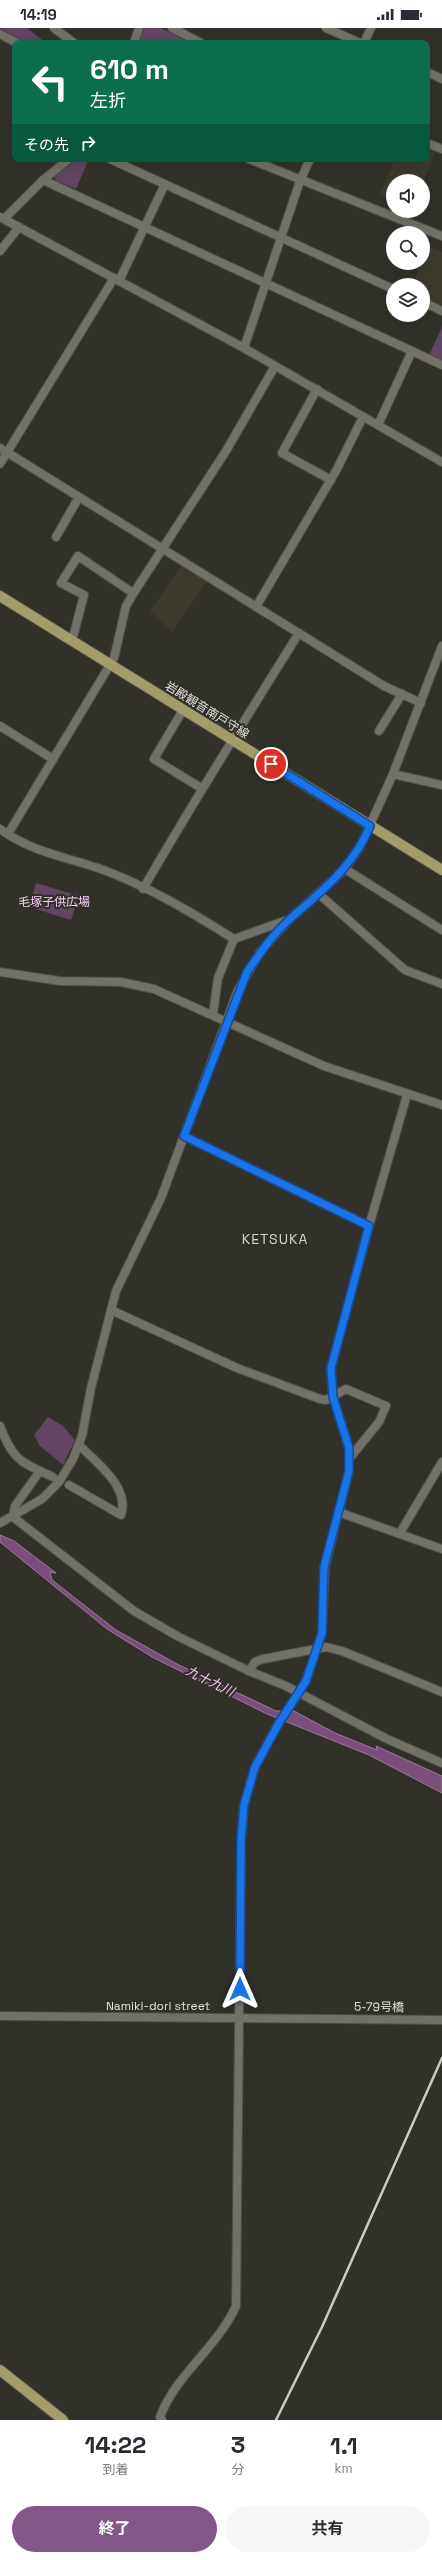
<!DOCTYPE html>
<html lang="ja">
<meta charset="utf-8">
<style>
:root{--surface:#fff;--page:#f7f7f7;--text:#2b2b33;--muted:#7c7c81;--accent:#84568a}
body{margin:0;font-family:"Space Grotesk","Noto Sans JP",sans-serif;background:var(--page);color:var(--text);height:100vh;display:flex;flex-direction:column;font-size:15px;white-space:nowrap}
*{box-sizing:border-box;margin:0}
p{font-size:13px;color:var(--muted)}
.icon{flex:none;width:22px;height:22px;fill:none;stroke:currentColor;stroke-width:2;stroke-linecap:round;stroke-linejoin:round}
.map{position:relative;height:2392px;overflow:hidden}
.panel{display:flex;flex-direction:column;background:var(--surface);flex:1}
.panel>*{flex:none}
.guide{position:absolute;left:12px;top:12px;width:418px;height:122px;border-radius:8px;box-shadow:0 4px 16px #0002;background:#0b6e4f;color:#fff;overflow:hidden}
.tools{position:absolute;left:386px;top:146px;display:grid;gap:8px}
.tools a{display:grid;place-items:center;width:44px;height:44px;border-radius:50%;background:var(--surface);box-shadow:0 4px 16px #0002;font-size:20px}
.pin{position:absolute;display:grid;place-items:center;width:34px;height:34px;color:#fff;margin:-17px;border:2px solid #fff;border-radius:50%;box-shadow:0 1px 4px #0007}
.me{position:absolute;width:44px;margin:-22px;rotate:0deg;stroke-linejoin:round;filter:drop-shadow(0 0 3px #0008)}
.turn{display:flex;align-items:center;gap:14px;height:84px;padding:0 12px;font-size:18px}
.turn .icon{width:52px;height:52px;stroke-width:2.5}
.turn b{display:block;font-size:28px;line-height:34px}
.then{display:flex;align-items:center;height:38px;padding:0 12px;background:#0003;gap:8px;font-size:15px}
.eta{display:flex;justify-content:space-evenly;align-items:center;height:68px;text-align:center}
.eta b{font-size:24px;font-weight:700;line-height:28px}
.button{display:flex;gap:8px;margin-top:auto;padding:8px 12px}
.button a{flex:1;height:46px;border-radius:24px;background:var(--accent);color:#fff;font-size:16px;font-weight:700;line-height:46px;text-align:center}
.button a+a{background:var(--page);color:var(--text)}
.status{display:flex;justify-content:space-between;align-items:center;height:28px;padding:0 20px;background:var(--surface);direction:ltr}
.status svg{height:11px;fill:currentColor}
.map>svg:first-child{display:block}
</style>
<div class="status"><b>14:19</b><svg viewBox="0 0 49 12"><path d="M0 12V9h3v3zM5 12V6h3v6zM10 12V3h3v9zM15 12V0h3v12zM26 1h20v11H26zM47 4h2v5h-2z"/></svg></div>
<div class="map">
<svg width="442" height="2392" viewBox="0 0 442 2392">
<rect width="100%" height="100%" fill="#323129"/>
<g fill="#3c3a2d">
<polygon points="427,119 436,123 423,154 393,153 393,172 379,167 395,131 427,131"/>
<polygon points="429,219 442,224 442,280 423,271 423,257 412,257"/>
<polygon points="182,537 207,553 172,604 150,583"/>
</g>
<g fill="#614562">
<polygon points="0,0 27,0 46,15 27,15"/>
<polygon points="144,0 161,0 190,15 139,15"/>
<polygon points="77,131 89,131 76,161 57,153 54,149"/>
<polygon points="442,299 442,333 429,327"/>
<polygon points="36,855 79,868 71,892 29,879"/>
<polygon points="48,1389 63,1398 75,1412 63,1437 40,1418 34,1407"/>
</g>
<polygon fill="#794e7b" stroke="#987a98" points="0,1507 14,1513 56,1545 50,1544 52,1552 116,1602 177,1636 276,1683 294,1683 335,1705 377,1722 376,1718 442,1748 442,1765 369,1727 267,1686 152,1629 107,1601 0,1514"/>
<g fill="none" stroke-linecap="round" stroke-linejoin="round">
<defs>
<g id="minor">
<polyline points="54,0 74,15"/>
<polyline points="172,0 201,15"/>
<polyline points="326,0 360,15"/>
<polyline points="0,6 17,15"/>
<polyline points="134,15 139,0"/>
<polyline points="364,15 371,0"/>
<polyline points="427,44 442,51"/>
<polyline points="427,115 442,121"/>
<polyline points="110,131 393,261"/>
<polyline points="249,131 442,208"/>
<polyline points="43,152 442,337"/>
<polyline points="0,189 244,320 442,434"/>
<polyline points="4,191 43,152 69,131"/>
<polyline points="0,223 19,199"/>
<polyline points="119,253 165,156"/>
<polyline points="423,274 442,283"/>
<polyline points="244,320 300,153 310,131"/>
<polyline points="317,361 282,425 331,452"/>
<polyline points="378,397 412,323"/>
<polyline points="0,420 384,658 421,675"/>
<polyline points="0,436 114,250"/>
<polyline points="56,509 79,469"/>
<polyline points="256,579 337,441 363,389"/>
<polyline points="72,613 84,567 61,555 78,528 133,565"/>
<polyline points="183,682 154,731 201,760"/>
<polyline points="0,698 53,731"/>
<polyline points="379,703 402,666"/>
<polyline points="393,746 442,757"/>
<path d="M0,801C32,824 62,828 98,840C146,857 191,884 234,911L290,891"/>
<polyline points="8,806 114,630 126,578 133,566 226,423 275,338"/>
<polyline points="345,841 442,902"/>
<path d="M143,861C193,774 246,690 299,605"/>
<polyline points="320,867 405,942 442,956"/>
<polyline points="0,944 60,953 121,954 154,961 324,1038 442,1077"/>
<polyline points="213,986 218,950 234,911"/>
<polyline points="184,1108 369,1198"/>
<polyline points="111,1282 237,1340 320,1371 326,1372 346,1361 386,1378 379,1394 349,1431"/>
<path d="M0,1398C13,1433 21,1434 53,1449"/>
<polyline points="40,1443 15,1478 13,1489 134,1583 179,1609 249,1643 286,1658 387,1711 442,1735"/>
<path d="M69,1457L121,1487C130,1459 97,1435 79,1417"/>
<polyline points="338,1484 442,1521"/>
<polyline points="0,1495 42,1471 59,1454 73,1431 82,1408 91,1360 116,1263 161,1170 238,962 260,924 290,891 345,841 360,819 393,746 442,618"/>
<polyline points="400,1505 442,1434"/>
<polyline points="249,1643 255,1634 263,1631 326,1619 342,1623 442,1664"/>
<polyline points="0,1988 442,1992"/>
<path d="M162,2392L160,2389C176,2346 217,2320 236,2278L241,1812L244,1777L255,1739L274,1703L306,1653L322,1605L325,1539L349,1443V1420L333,1369L331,1340L369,1198L407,1067"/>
</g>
<g id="major">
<polyline points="0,568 442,842"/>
<polyline points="0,2342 63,2392"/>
</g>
</defs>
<use href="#minor" stroke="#4d4c45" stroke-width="10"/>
<use href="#major" stroke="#4d4c45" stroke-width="12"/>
<use href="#minor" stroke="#727167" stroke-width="8"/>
<use href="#major" stroke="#a39c69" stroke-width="10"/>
<polyline stroke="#cac9c4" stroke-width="2.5" points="276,2392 322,2299 442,2030"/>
</g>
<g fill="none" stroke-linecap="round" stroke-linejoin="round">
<defs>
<path id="route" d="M240,1961L241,1812L244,1777L255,1739L279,1695L306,1653L322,1605L324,1539L349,1443V1420L333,1369L331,1340L369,1198L184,1108L247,944C260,925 274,905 291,890C323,862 353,839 370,798L271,736"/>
</defs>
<use href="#route" stroke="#114b97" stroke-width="10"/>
<use href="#route" stroke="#1a73e8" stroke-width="7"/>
</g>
<g text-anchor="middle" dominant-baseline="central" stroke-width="4" stroke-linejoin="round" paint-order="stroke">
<g font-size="12" fill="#e0dfda" stroke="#323129">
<text transform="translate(207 682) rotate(32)">岩殿観音南戸守線</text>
<text x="158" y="1978">Namiki-dori street</text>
<text transform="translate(379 1979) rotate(1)">5-79号橋</text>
</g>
<g font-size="12" fill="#f6cef7" stroke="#323129">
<text x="54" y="874">毛塚子供広場</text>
</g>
<g font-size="13" font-style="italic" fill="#fdc7fe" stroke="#323129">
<text transform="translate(210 1653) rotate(26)">九十九川</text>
</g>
<g font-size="14" letter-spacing="1" fill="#d6d5cb" stroke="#323129">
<text x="275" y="1211">KETSUKA</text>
</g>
</g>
</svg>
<div class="tools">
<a><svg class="icon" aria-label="sound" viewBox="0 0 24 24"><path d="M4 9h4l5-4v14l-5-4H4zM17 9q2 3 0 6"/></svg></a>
<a><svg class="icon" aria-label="search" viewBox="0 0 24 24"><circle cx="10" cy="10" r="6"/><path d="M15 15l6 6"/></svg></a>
<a><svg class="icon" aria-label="layers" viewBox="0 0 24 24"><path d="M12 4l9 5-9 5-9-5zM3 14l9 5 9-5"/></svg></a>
</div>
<div class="pin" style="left:271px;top:736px;background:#d93025"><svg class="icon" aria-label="arrive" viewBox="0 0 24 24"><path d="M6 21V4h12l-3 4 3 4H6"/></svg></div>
<svg class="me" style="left:240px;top:1961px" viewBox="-20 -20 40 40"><path d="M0-17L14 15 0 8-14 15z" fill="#1a73e8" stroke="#fff" stroke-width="4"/></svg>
<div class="guide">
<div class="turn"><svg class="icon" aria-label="left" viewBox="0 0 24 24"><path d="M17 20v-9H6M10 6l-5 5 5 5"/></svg><div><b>610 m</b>左折</div></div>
<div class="then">その先<svg class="icon" aria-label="right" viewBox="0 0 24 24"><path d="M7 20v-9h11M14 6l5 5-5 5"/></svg></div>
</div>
</div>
<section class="panel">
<div class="eta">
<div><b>14:22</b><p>到着</p></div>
<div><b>3</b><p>分</p></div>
<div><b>1.1</b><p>km</p></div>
</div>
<div class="button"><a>終了</a><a>共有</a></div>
</section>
